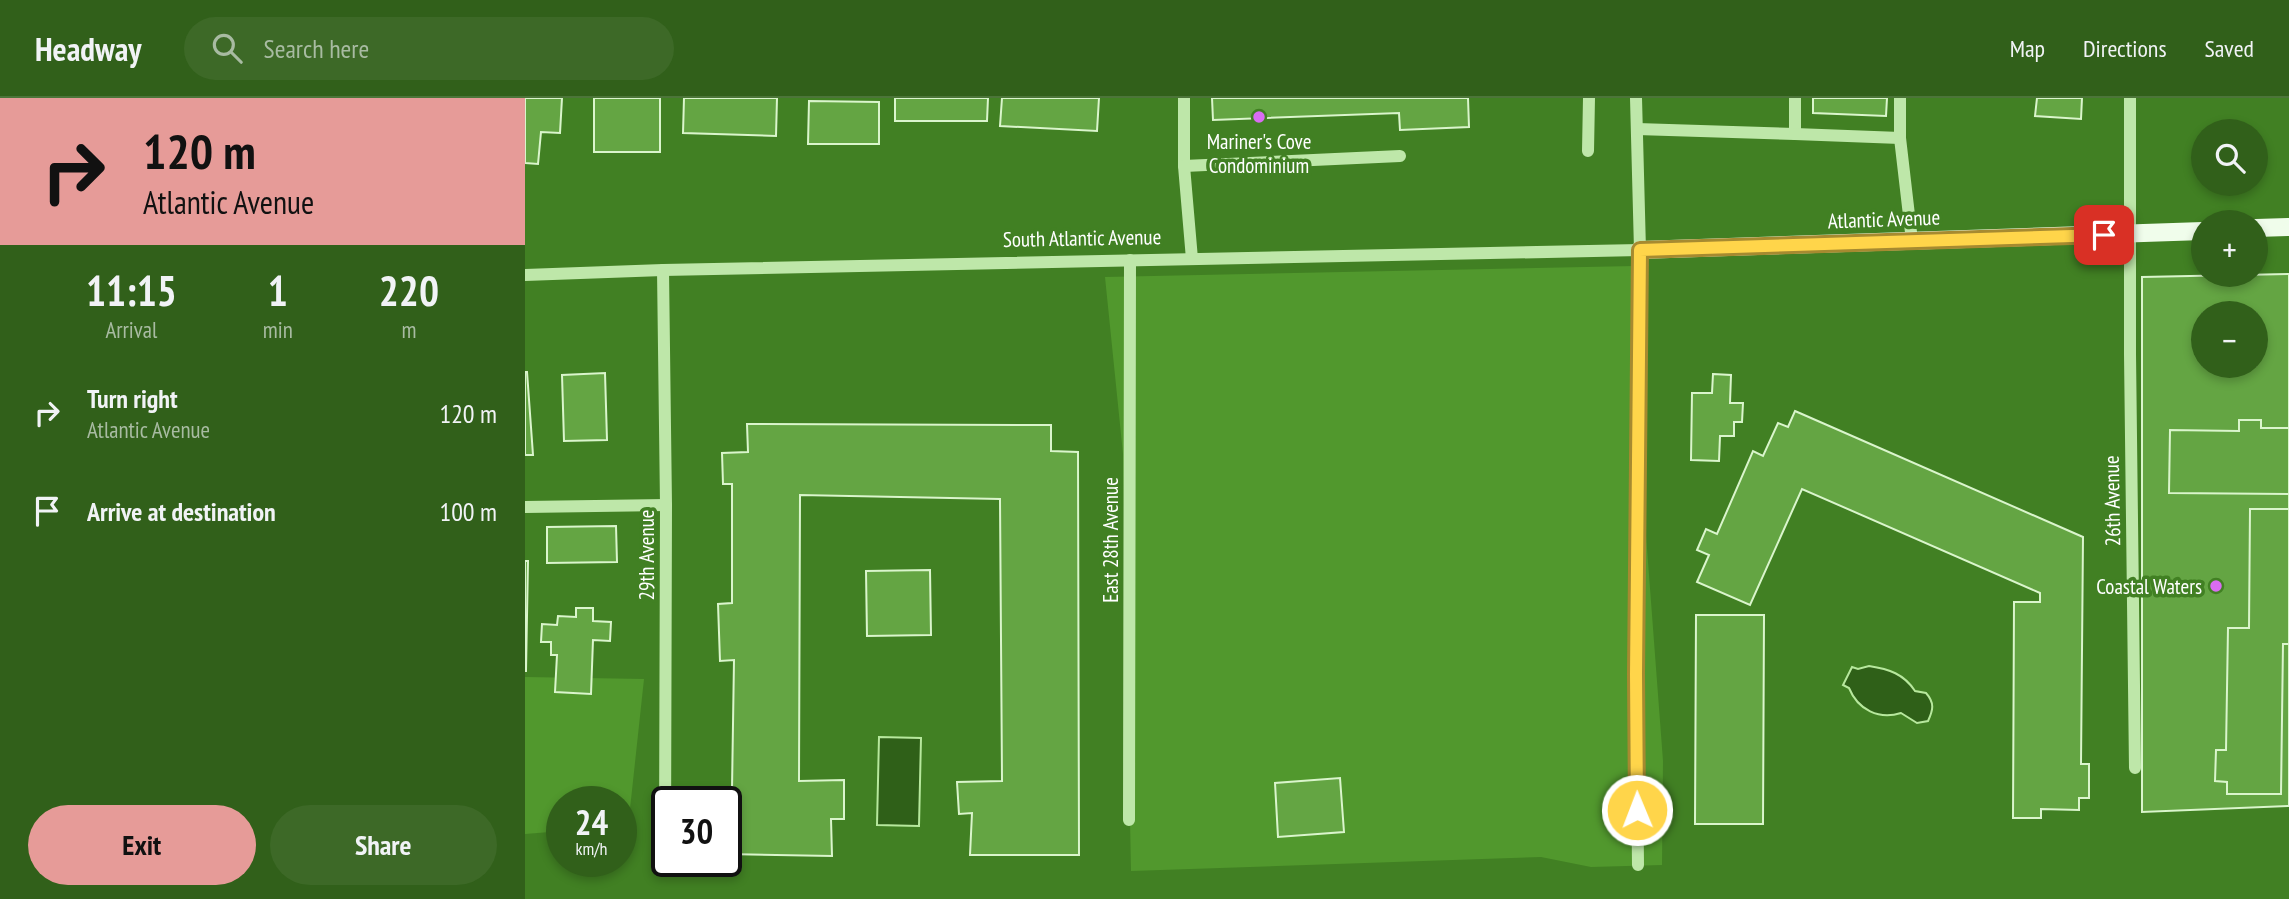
<!DOCTYPE html>
<meta charset="utf-8">
<style>
:root{--surface:#31601a;--page:#3d6927;--text:#f1f3f6;--muted:#a8bba2;--line:#4c7539;--accent:#e69b98}
body{margin:0;font-family:"PT Sans Narrow",sans-serif;background:var(--page);color:var(--text);height:100vh;display:flex;flex-direction:column;font-size:26px;white-space:nowrap}
*{box-sizing:border-box;margin:0}
p{font-size:23px;color:var(--muted)}
.icon{flex:none;width:38px;height:38px;fill:none;stroke:currentColor;stroke-width:2;stroke-linecap:round;stroke-linejoin:round}
.map{position:relative;flex:1;overflow:hidden}
.details{display:flex;flex-direction:column;background:var(--surface);width:525px}
.details>*{flex:none}
.banner{background:#e69b98;color:#111;overflow:hidden}
.controls{position:absolute;left:1666px;top:21px;display:grid;gap:14px}
.controls a{display:grid;place-items:center;width:77px;height:77px;border-radius:50%;background:var(--surface);box-shadow:0 4px 10px #0003;font-size:35px}
.speed{position:absolute;left:21px;top:688px;display:flex;gap:14px;font-size:35px;font-weight:700;text-align:center}
.speed>*{display:grid;place-content:center;width:91px;height:91px;border-radius:50%;background:var(--surface);box-shadow:0 4px 10px #0003;line-height:1}
.speed small{font-size:18px;font-weight:400}
.speed .limit{border:4px solid #111;border-radius:10px;background:#fff;color:#111}
.pin{position:absolute;display:grid;place-items:center;width:60px;height:60px;color:#fff;margin:-30px;border-radius:14px;box-shadow:0 4px 10px #0006}
.me{position:absolute;width:77px;margin:-38px;rotate:359deg;stroke-linejoin:round;filter:drop-shadow(0 0 5px #0008)}
.turn{display:flex;align-items:center;gap:24px;height:147px;padding:0 28px;font-size:32px}
.turn .icon{width:91px;height:91px;stroke-width:2.5}
.turn b{display:block;font-size:49px;line-height:60px}
.eta{display:flex;justify-content:space-evenly;align-items:center;height:119px;text-align:center}
.eta b{font-size:42px;font-weight:700;line-height:49px}
.button{display:flex;gap:14px;margin-top:auto;padding:14px 28px}
.button a{flex:1;height:80px;border-radius:42px;background:var(--accent);color:#111;font-size:28px;font-weight:700;line-height:80px;text-align:center}
.button a+a{background:var(--page);color:var(--text)}
ul{padding:0;list-style:none}
li{display:flex;align-items:center;gap:21px;height:98px;padding:0 28px}
li div{flex:1}
li b{display:block;font-size:26px}
li em{font-style:normal}
header{display:flex;align-items:center;gap:42px;box-sizing:border-box;height:98px;padding:0 35px;background:var(--surface);border-bottom:2px solid var(--line)}
header strong{font-size:33px}
nav{display:flex;gap:38px;margin-inline-start:auto;font-size:24px}
.search{width:490px;height:63px;background:var(--page);display:flex;align-items:center;gap:18px;box-sizing:border-box;padding:0 24px;border-radius:38px;color:var(--muted);font-size:26px}
main{display:flex;flex:1;min-height:0}
.map>svg:first-child{display:block}
</style>
<header>
<strong>Headway</strong>
<div class="search"><svg class="icon" aria-label="search" viewBox="0 0 24 24"><circle cx="10" cy="10" r="6"/><path d="M15 15l6 6"/></svg>Search here</div>
<nav><a>Map</a><a>Directions</a><a>Saved</a></nav>
</header>
<main>
<section class="details">
<div class="banner">
<div class="turn"><svg class="icon" aria-label="right" viewBox="0 0 24 24"><path d="M7 20v-9h11M14 6l5 5-5 5"/></svg><div><b>120 m</b>Atlantic Avenue</div></div>
</div>
<div class="eta">
<div><b>11:15</b><p>Arrival</p></div>
<div><b>1</b><p>min</p></div>
<div><b>220</b><p>m</p></div>
</div>
<ul>
<li><svg class="icon" aria-label="right" viewBox="0 0 24 24"><path d="M7 20v-9h11M14 6l5 5-5 5"/></svg><div><b>Turn right</b><p>Atlantic Avenue</p></div><em>120 m</em></li>
<li><svg class="icon" aria-label="arrive" viewBox="0 0 24 24"><path d="M6 21V4h12l-3 4 3 4H6"/></svg><div><b>Arrive at destination</b></div><em>100 m</em></li>
</ul>
<div class="button"><a>Exit</a><a>Share</a></div>
</section>
<div class="map">
<svg width="1764" height="801" viewBox="0 0 1764 801">
<rect width="100%" height="100%" fill="#418023"/>
<g fill="#51982d">
<polygon points="1110,168 1120,424 1138,663 1137,767 1066,769 1016,759 606,773 598,356 580,179"/>
<polygon points="0,579 119,581 101,748 96,734 96,704 37,704 37,733 0,736"/>
</g>
<g fill="#2f6018" stroke="#b7e89d" stroke-width="2">
<path d="M1344,568C1364,571 1379,576 1390,593L1401,595C1410,605 1408,612 1403,623L1392,625L1376,615C1354,622 1333,612 1324,590L1318,587L1327,569L1333,571Z"/>
<polygon points="354,639 396,640 394,728 352,727"/>
</g>
<g fill="#64a543" stroke="#daf5cc" stroke-width="2" fill-rule="evenodd">
<polygon points="0,0 37,0 35,35 16,34 13,66 0,65"/>
<rect x="69" y="0" width="66" height="54"/>
<polygon points="159,0 252,0 251,38 158,35"/>
<polygon points="370,0 463,0 462,23 370,23"/>
<polygon points="477,0 574,0 572,33 475,28"/>
<polygon points="687,0 943,0 944,29 875,32 874,15 688,22"/>
<polygon points="1288,0 1362,0 1361,18 1288,15"/>
<polygon points="1512,0 1557,0 1556,21 1510,18"/>
<polygon points="284,3 354,4 354,46 283,46"/>
<path d="M1764,176V708L1617,714V179ZM1678,215H1731V268H1678Z"/>
<polygon points="0,274 2,274 8,357 0,357"/>
<polygon points="80,275 82,342 39,343 37,277"/>
<polygon points="1188,276 1206,277 1205,305 1218,305 1217,324 1209,324 1209,338 1195,338 1194,363 1166,362 1167,295 1187,295"/>
<polygon points="1270,313 1558,439 1556,666 1564,666 1564,700 1554,700 1554,712 1516,711 1516,720 1488,720 1489,504 1515,504 1515,495 1277,391 1225,507 1172,484 1184,457 1172,452 1181,431 1192,436 1228,353 1238,358 1253,325 1263,329"/>
<polygon points="1714,322 1736,322 1736,330 1764,330 1764,396 1644,395 1645,332 1714,333"/>
<polygon points="222,326 526,327 526,353 553,354 554,757 445,757 447,715 434,716 432,684 477,683 475,401 275,397 274,683 319,682 319,721 306,721 307,758 201,756 201,704 198,704 198,690 207,691 209,562 195,563 193,506 207,505 207,386 198,386 197,355 223,354"/>
<polygon points="1725,411 1764,411 1764,546 1758,546 1756,696 1702,696 1702,684 1690,683 1691,652 1701,652 1703,530 1724,530"/>
<polygon points="91,428 92,464 22,465 22,429"/>
<polygon points="0,463 3,463 1,573 0,573"/>
<polygon points="405,472 406,537 342,538 341,473"/>
<polygon points="51,510 68,510 68,523 86,524 85,543 68,542 66,596 30,594 32,557 26,557 26,544 16,544 17,526 32,527 33,518 51,519"/>
<polygon points="1171,517 1239,517 1238,726 1170,726"/>
<polygon points="815,680 819,734 753,739 750,685"/>
</g>
<g fill="none" stroke-linecap="round" stroke-linejoin="round">
<g stroke="#bee7a9" stroke-width="12">
<polyline points="659,0 659,68 875,58"/>
<polyline points="1111,0 1115,152 1111,576 1113,767"/>
<polyline points="1375,0 1375,40 1387,143"/>
<polyline points="1605,0 1605,256 1610,670"/>
<polyline points="1112,31 1270,36 1270,0"/>
<polyline points="1270,36 1375,40"/>
<polyline points="1063,53 1064,0"/>
<polyline points="659,68 667,161"/>
<polyline points="138,172 141,407 140,742"/>
<polyline points="0,177 138,172 1115,152"/>
<polyline points="0,409 141,407"/>
<polyline points="604,722 605,162"/>
</g>
<g stroke="#f0fdeb" stroke-width="18">
<polyline points="1731,130 1764,129"/>
<polyline points="1115,152 1678,133"/>
</g>
</g>
<g fill="none" stroke-linecap="round" stroke-linejoin="round">
<defs>
<polyline id="route" points="1112,712 1111,576 1115,152 1579,137"/>
</defs>
<use href="#route" stroke="#a68a30" stroke-width="18"/>
<use href="#route" stroke="#ffd54a" stroke-width="12"/>
</g>
<g fill="#da6cf2" stroke="#418023" stroke-width="2.5">
<circle cx="734" cy="19" r="7"/>
<circle cx="1691" cy="488" r="7"/>
</g>
<g text-anchor="middle" dominant-baseline="central" stroke-width="7" stroke-linejoin="round" paint-order="stroke">
<g font-size="21" fill="#fff" stroke="#418023">
<text x="734" y="43">Mariner's Cove<tspan x="734" dy="24">Condominium</tspan></text>
<text x="1677" y="488" text-anchor="end">Coastal Waters</text>
</g>
<g font-size="21" fill="#fff" stroke="#418023">
<text transform="translate(1359 121) rotate(-2)">Atlantic Avenue</text>
<text transform="translate(557 140) rotate(-1)">South Atlantic Avenue</text>
<text transform="translate(1587 403) rotate(-91)">26th Avenue</text>
<text transform="translate(585 442) rotate(-90)">East 28th Avenue</text>
<text transform="translate(121 457) rotate(-90)">29th Avenue</text>
</g>
</g>
</svg>
<div class="controls">
<a><svg class="icon" aria-label="search" viewBox="0 0 24 24"><circle cx="10" cy="10" r="6"/><path d="M15 15l6 6"/></svg></a>
<a>+</a>
<a>−</a>
</div>
<div class="speed"><div>24<small>km/h</small></div><div class="limit">30</div></div>
<div class="pin" style="left:1579px;top:137px;background:#d93025"><svg class="icon" aria-label="arrive" viewBox="0 0 24 24"><path d="M6 21V4h12l-3 4 3 4H6"/></svg></div>
<svg class="me" style="left:1112px;top:712px" viewBox="-20 -20 40 40"><circle r="17" fill="#ffd54a" stroke="#fff" stroke-width="3"/><path d="M0-11L8 9 0 5-8 9z" fill="#fff"/></svg>
</div>
</main>
